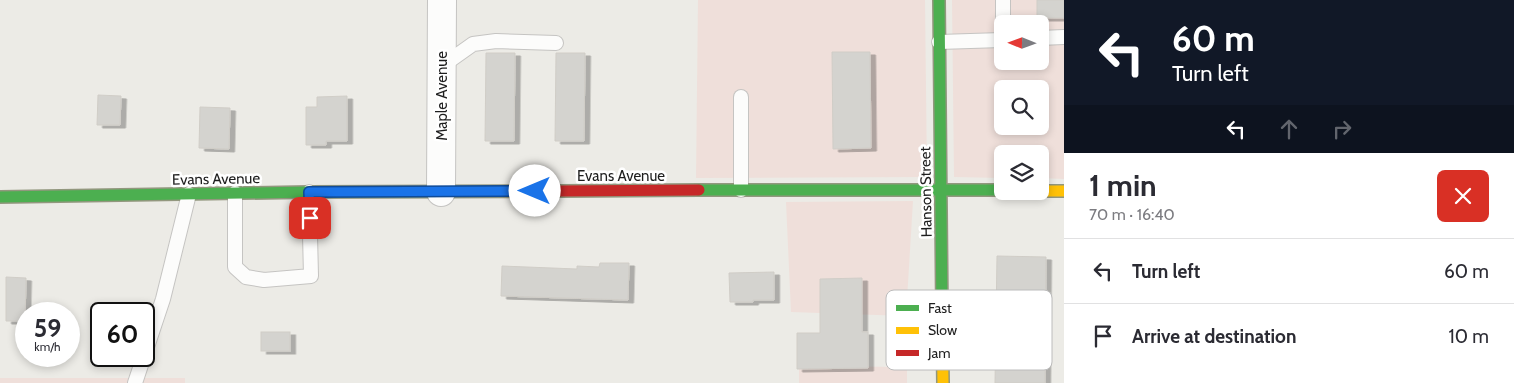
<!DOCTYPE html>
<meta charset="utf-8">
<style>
:root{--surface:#fff;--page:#f2f2f3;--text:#2b2b33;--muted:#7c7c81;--line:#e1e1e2}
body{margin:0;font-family:Cabin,sans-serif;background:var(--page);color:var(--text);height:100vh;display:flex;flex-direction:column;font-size:19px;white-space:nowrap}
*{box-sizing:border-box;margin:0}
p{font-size:16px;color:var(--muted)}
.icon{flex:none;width:28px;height:28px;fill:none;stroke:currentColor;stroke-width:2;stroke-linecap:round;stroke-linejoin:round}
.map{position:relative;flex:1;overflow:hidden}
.side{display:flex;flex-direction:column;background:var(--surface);width:450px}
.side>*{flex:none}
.top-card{background:#111827;color:#fff;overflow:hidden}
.needle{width:32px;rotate:271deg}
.tools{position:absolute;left:994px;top:15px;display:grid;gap:10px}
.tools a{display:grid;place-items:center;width:55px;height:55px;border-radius:8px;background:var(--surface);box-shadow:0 2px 8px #0003;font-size:25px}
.speed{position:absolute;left:15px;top:302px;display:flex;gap:10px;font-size:25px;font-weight:700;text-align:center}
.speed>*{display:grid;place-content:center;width:65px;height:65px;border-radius:50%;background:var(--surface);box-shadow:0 2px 8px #0003;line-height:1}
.speed small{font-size:12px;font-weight:400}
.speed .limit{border:2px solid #111;border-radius:8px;background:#fff;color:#111}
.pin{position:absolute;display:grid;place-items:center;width:42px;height:42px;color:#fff;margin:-21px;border-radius:10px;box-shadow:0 2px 8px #0006}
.me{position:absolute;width:55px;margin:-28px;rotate:270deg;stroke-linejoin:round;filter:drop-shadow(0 0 4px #0008)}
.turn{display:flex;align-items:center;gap:18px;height:105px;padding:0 25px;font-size:22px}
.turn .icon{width:65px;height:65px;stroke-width:2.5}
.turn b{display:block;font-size:35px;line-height:42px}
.lanes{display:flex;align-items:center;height:48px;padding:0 25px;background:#0003;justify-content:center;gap:25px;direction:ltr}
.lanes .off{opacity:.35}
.round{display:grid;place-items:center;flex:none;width:52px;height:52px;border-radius:8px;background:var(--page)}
.summary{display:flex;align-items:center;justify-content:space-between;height:85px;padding:0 25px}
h1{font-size:30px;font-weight:700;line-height:38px}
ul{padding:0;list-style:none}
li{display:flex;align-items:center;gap:15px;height:65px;padding:0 25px;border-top:1px solid var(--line)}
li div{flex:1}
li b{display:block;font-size:19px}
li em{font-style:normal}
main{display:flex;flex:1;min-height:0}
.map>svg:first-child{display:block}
</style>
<main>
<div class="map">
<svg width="1064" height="383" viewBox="0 0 1064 383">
<defs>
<filter id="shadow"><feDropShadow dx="5.5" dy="3" stdDeviation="0" flood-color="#0004"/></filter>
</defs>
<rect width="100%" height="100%" fill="#ecebe6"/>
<g fill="#efdfda" fill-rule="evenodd">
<polygon points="698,0 925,0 927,177 696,178"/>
<path d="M952,0H1064V179L1040,178V154H1002V178L954,177ZM1002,24H1040V61H1002ZM1002,89H1040V126H1002Z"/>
<polygon points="913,201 906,316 791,312 786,202"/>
<polygon points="799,366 907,367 907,383 799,383"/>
<rect x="0" y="378" width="185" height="5"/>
</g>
<g fill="#d4d3cf" stroke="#d0cdc7" filter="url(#shadow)">
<rect x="1037" y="0" width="27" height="18"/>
<polygon points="832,52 870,52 871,148 833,149"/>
<polygon points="486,53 515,53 514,141 485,141"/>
<polygon points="556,53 585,53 584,141 555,141"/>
<polygon points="98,95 121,96 120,125 97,125"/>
<polygon points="347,96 347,141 326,141 326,145 306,145 306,107 317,107 317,97"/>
<polygon points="200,107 230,108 229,149 199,148"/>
<polygon points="997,256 1046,257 1045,383 995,383"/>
<polygon points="600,263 629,263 628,300 501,296 502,266 577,269 577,266 599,267"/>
<polygon points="774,272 774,300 753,300 753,302 730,302 729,273"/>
<polygon points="6,277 26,278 25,321 6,321"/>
<polygon points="862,278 862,332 868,332 868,368 797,369 797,333 820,333 820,279"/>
<rect x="261" y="332" width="29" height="19"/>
</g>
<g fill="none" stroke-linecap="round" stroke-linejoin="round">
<defs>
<g id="lane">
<polyline points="1003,24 1003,0"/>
<polyline points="1040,38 1064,37"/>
<polyline points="939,42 1002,40"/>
<polyline points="442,66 473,44 496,41 556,43"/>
<polyline points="741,97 741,190"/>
<polyline points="235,193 235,267 246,277 264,280 311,276 309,192"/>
<polyline points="135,383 163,299 189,194"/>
</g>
<polyline id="street" points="441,192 442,0"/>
<g id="fast">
<polyline points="939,0 942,316"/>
<polyline points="699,190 1002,190"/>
<polyline points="0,197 309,192 560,191"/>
</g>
<g id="slow">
<polyline points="1040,191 1064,191"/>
<polyline points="942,316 943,383"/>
</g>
<polyline id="jam" points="560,191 699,190"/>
</defs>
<use href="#lane" stroke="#c5c4c2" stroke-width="16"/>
<use href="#street" stroke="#c5c4c2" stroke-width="30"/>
<use href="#fast" stroke="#92977e" stroke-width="14"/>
<use href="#slow" stroke="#92977e" stroke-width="14"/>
<use href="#jam" stroke="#92977e" stroke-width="14"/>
<use href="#lane" stroke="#fcfcfb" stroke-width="14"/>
<use href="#street" stroke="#fcfcfb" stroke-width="28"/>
<use href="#fast" stroke="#4caf50" stroke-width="11"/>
<use href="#slow" stroke="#ffc107" stroke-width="11"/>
<use href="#jam" stroke="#c62828" stroke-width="11"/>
</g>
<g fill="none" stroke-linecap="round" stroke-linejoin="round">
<defs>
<polyline id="route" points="310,218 309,192 535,191"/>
</defs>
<use href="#route" stroke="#114b97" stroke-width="12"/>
<use href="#route" stroke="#1a73e8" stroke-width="9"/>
</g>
<g text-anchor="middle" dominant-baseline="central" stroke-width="5" stroke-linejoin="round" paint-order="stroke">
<g font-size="15" fill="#1e1e1e" stroke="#fff">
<text transform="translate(442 96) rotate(-90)">Maple Avenue</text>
<text x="621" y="176">Evans Avenue</text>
<text transform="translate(216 179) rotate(-1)">Evans Avenue</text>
<text transform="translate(926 192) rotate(-91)">Hanson Street</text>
</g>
</g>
<rect x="886" y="290" width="166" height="80" rx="8" fill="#fff" stroke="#bcbcbc" stroke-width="1"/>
<rect x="896" y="305" width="23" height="6" fill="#4caf50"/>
<rect x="896" y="327" width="23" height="7" fill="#ffc107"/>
<rect x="896" y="350" width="23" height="6" fill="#c62828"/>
<g font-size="14" fill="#1e1e1e">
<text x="928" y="313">Fast</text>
<text x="928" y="335">Slow</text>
<text x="928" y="358">Jam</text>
</g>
</svg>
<div class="tools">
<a><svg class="needle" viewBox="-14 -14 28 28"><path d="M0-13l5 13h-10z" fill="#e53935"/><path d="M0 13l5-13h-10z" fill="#7c7c81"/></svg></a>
<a><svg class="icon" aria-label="search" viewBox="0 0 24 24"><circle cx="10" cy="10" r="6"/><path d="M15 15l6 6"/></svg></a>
<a><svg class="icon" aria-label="layers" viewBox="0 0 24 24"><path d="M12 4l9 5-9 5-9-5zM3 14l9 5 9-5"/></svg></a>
</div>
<div class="speed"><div>59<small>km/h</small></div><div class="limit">60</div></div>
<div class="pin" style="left:310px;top:218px;background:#d93025"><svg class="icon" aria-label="arrive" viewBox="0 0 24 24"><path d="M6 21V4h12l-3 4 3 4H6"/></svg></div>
<svg class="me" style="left:535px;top:191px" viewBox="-20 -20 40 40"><circle r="19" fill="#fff"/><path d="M0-13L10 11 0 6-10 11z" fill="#1a73e8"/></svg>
</div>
<section class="side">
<div class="top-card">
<div class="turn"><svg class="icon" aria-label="left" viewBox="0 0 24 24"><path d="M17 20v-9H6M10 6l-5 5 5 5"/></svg><div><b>60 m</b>Turn left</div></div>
<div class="lanes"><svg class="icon" aria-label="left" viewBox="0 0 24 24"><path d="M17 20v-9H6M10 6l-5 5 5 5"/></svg><svg class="icon off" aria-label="ahead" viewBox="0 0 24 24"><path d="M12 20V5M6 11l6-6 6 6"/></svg><svg class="icon off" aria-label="right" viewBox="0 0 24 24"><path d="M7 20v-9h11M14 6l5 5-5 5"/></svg></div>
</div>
<div class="summary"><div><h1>1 min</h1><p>70 m · 16:40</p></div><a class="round" style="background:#d93025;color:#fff"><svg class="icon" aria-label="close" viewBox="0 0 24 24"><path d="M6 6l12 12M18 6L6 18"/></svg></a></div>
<ul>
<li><svg class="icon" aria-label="left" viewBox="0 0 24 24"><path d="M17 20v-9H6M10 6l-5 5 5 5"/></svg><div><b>Turn left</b></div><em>60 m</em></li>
<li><svg class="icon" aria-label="arrive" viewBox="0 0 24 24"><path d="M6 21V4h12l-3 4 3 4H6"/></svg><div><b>Arrive at destination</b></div><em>10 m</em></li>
</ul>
</section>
</main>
